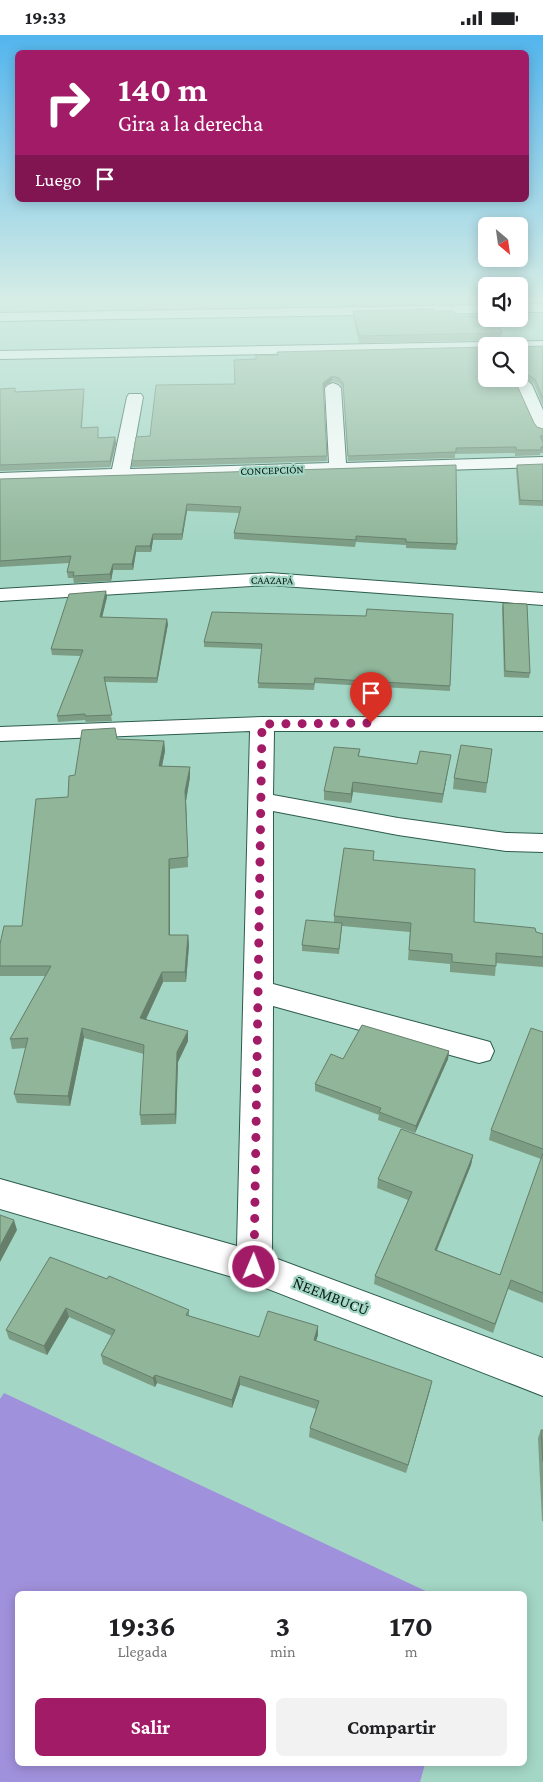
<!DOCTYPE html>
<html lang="es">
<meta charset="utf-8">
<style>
:root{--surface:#fff;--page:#f2f2f2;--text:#202124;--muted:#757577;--accent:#a21b67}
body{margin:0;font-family:"Crimson Pro",serif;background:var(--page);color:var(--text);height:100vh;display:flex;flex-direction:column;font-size:19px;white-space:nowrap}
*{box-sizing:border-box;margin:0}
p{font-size:16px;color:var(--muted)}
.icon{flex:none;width:28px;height:28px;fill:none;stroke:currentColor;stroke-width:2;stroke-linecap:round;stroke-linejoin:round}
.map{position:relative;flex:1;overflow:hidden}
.drawer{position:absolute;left:15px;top:1556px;width:512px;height:175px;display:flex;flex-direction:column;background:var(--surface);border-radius:8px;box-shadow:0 2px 12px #0003}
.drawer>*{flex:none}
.guide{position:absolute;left:15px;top:15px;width:514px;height:152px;border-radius:8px;box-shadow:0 2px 12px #0003;background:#a21b67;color:#fff;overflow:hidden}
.needle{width:32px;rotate:151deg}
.controls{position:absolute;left:478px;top:182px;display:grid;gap:10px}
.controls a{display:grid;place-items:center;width:50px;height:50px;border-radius:8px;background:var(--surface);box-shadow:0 2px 12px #0003;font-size:25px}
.pin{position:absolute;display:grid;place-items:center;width:42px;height:42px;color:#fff;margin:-51px -21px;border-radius:50% 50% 50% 0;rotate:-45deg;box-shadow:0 0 5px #0007}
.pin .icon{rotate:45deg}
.me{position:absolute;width:55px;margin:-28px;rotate:1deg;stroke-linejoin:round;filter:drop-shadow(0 0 4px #0008)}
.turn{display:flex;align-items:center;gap:18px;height:105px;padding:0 20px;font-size:22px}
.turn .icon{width:65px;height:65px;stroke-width:2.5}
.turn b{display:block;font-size:35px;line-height:42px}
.then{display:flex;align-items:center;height:48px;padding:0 20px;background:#0003;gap:10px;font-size:19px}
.eta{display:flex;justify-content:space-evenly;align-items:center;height:85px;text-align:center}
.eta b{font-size:30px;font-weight:700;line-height:35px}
.cta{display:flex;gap:10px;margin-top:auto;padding:10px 20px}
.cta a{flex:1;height:58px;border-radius:8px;background:var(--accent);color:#fff;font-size:20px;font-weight:700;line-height:58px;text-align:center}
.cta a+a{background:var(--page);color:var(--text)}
.status{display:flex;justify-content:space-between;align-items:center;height:35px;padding:0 25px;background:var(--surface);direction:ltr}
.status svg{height:14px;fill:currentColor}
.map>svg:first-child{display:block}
</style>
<div class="status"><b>19:33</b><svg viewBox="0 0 49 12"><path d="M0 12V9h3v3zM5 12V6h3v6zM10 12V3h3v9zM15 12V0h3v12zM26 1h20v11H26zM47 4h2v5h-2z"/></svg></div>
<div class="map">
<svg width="543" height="1747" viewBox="0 0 543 1747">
<rect width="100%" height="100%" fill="#a3d6c5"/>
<polygon fill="#a091dc" points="4,1358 432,1559 18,1559 18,1729 425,1729 420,1747 0,1747 0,1364"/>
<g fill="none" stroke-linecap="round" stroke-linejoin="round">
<defs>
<g id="minor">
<rect x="519" y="269" width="24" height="8"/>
<polygon points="486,270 486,278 0,286 0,278"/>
<polygon points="543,306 543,314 519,315 519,311 486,311 486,315 0,324 0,316"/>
<polygon points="524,345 529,347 532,350 543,375 543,398 537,396 535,393 516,350 519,347"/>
<polygon points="333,348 338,350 341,353 346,428 543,422 543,432 0,448 0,438 112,434 127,362 129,359 141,359 143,362 130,434 329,428 325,353 328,350"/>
<polygon points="269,538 543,558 543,570 269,550 0,566 0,554"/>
<polygon points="262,682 543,682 543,696 274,696 273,760 398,783 506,798 543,799 543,817 506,816 398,800 273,776 273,949 479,1004 490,1007 494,1016 490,1025 479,1028 273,971 272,1222 543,1323 543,1361 253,1248 0,1174 0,1144 237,1211 250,696 0,706 0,692"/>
</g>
</defs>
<use href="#minor" stroke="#2c5c4e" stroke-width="2"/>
<use href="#minor" fill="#fff" fill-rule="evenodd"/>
</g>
<g fill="#7c9c84">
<polygon points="349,266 409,266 409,269 350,270"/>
<polygon points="353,276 434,276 456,282 502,298 501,305 359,308 353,282"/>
<polygon points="543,311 543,371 534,349 525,343 518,345 516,348 534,388 537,392 543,394 543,418 540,418 540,420 515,421 515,418 455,419 455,423 348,426 343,353 339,348 332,346 324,353 327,426 132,432 132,426 150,401 235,349 520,312"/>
<polygon points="0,354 16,357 84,354 84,360 82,393 98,392 98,403 115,402 116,408 110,432 0,436"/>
<polygon points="456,430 457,509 456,515 406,513 406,510 356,507 355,512 234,504 234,498 239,478 187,476 182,505 153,505 151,517 136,517 133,535 113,535 111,546 74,548 73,543 68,543 67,537 69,528 0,532 0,444"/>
<polygon points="517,430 543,432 543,471 519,470 516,435"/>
<polygon points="107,562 102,582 168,589 157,648 105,647 112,686 86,687 85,685 58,687 57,681 81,621 52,620 51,614"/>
<polygon points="503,568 530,638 529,643 504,642 502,573"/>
<polygon points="212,577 450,651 450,656 315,648 314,655 258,653 262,614 204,612 204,607"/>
<polygon points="117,704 164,706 165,716 162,731 190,732 190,742 186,766 188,832 170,834 170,900 188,900 189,910 186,947 163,947 146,984 188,1006 178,1027 176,1089 141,1090 140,1080 144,1019 84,1003 70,1071 17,1068 14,1059 26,1013 12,1014 10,1004 45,941 0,941 0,909 22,891 68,762 75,740"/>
<polygon points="360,714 359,721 417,729 449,730 442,768 353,757 351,768 324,765 324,756"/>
<polygon points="492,714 486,758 453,754 454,743"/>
<polygon points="374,825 474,887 543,899 543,932 496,928 495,941 450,937 450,929 408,925 410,897 342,891 339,919 302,916 302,910 334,888 334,881"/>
<polygon points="543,997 543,1268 508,1254 493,1298 374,1249 375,1241 408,1165 377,1153 378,1144 473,1120 471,1130 437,1215 500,1240 541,1124 489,1105 491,1095"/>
<polygon points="449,1016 448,1024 415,1098 378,1085 379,1080 315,1056 315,1049 343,1024"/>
<polygon points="107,1244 189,1275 189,1281 259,1302 318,1300 316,1306 430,1355 406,1438 309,1402 310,1393 316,1374 240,1350 232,1373 157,1348 155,1352 103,1329 101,1320 112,1301 69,1282 47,1320 9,1304 6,1295"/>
<polygon points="541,1395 543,1395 543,1486 542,1486 538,1403"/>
</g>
<g fill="#657f6b">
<polygon points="525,338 525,343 518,345 514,351 515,346 516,344 519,344 519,340"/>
<polygon points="332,341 332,346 323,353 323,348"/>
<polygon points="84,354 84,360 81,398 81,393"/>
<polygon points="115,402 116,408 110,432 110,426"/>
<polygon points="187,469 187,476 182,505 182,499"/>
<polygon points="153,499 153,505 151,517 150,511"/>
<polygon points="136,511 136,517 133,535 132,529"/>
<polygon points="113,529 113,535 111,546 110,539"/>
<polygon points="106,556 107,562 101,587 100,582"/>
<polygon points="167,584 168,589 157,648 157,643"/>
<polygon points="164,706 165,716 160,741 159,731"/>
<polygon points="451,720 449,730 442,768 443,759"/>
<polygon points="190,732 190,742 186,766 188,832 185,756"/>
<polygon points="353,747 353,757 351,768 351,759"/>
<polygon points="169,824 170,834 170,910 169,900"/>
<polygon points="188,900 189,910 186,947 185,937"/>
<polygon points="162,937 163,947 142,993 140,983"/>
<polygon points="82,993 84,1003 70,1071 68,1061"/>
<polygon points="188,996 188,1006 178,1027 176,1089 175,1079 177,1017"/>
<polygon points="449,1016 448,1024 415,1098 416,1091"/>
<polygon points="473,1120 471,1130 433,1224 435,1215"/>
<polygon points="14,1185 17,1195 0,1227 0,1211"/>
<polygon points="66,1273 69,1282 47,1320 44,1311"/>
<polygon points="318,1291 318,1300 313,1314 314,1305"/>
<polygon points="155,1340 157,1348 155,1352 153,1343"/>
<polygon points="240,1341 240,1350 232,1373 232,1365"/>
<polygon points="432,1346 430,1355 406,1438 408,1430"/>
</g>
<g fill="#90b599" stroke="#657f6b">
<polygon points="433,274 434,276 454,276 456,282 486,281 486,284 495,284 502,298 359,301 353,276"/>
<polygon points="488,308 518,308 520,312 543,311 543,363 535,344 525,338 519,340 519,311 487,311"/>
<polygon points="486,312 486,344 516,344 515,346 534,388 537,392 543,394 543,401 540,401 543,407 543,412 541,412 541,415 516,415 516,412 456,413 456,417 348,421 343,348 339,343 332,341 323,348 327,421 132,426 136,402 150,401 156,350 235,349 234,325 256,324 256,320 278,320 277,317"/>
<polygon points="15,353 15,357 84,354 81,393 98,392 98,403 115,402 110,426 0,430 0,354"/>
<polygon points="543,429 543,466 520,465 517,430"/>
<polygon points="456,430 457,509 406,507 406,504 356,501 356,505 234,498 241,472 187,469 182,499 153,499 150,511 136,511 132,529 113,529 110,539 73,541 74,537 67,537 71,521 0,526 0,444"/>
<polygon points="106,556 100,582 167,584 157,643 104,642 112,680 85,681 85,679 57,681 83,615 51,614 69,559"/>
<polygon points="503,568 527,569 530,638 505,636"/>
<polygon points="367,574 453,579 450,651 315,643 314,649 258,648 262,609 204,607 212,577 366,581"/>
<polygon points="115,693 117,704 164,706 159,731 190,732 185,756 188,822 169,824 169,900 188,900 185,937 162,937 140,983 188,996 177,1017 175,1079 140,1080 144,1010 82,993 68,1061 14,1059 28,1003 10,1004 51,931 0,931 0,909 4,891 22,891 36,764 68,762 69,741 75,740 82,695"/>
<polygon points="461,710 492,714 487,748 454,743"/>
<polygon points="334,712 360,714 358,721 417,729 420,716 451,720 443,759 353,747 351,759 324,756"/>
<polygon points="344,813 374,816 373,825 475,834 474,887 535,893 536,897 543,899 543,922 496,918 496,931 452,927 452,919 409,915 411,888 334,881"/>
<polygon points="306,885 342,888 339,914 302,910"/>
<polygon points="362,990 449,1016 416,1091 379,1077 381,1073 315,1049 331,1019 343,1024"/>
<polygon points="531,993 543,997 543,1114 491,1095"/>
<polygon points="401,1094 473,1120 435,1215 500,1240 543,1118 543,1258 511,1245 495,1289 375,1241 412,1157 378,1144"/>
<polygon points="0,1180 14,1185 0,1211"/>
<polygon points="50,1222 107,1244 109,1241 189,1275 186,1280 259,1302 268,1276 318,1291 314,1305 432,1346 408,1430 310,1393 319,1366 240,1341 232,1365 155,1340 153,1343 101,1320 115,1295 66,1273 44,1311 6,1295"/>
<polygon points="541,1395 543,1395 543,1427"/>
</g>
<linearGradient id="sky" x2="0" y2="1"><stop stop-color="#53b5ed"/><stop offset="0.52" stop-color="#d6ede5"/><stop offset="1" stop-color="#d6ede5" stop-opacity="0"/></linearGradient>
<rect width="543" height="510" fill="url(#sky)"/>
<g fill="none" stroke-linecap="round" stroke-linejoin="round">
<polyline stroke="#a21b67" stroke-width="9" stroke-dasharray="0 16.2" points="254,1232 262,689 371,688"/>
</g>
<g text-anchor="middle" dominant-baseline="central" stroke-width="4.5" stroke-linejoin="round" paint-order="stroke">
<g font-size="11" fill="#091d17" stroke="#a3d6c5">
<text transform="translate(272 435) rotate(-2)">CONCEPCIÓN</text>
<text transform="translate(272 545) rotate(1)">CAAZAPÁ</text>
</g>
<g font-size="16" fill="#091d17" stroke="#a3d6c5">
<text transform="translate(331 1261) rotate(21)">ÑEEMBUCÚ</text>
</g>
</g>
</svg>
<div class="controls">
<a><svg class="needle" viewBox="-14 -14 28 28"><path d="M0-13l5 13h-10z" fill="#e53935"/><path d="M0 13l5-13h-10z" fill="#757577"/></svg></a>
<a><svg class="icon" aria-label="sound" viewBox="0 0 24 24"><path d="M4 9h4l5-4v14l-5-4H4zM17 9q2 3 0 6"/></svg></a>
<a><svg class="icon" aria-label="search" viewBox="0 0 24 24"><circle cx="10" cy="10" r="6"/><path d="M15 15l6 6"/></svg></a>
</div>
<div class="pin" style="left:371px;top:688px;background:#d93025"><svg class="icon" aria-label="arrive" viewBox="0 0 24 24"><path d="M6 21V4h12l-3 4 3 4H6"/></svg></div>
<svg class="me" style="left:254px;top:1232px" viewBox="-20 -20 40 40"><circle r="17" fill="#a21b67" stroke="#fff" stroke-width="3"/><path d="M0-11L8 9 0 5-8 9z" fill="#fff"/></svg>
<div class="guide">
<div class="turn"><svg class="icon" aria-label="right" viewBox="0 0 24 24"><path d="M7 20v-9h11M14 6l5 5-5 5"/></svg><div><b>140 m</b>Gira a la derecha</div></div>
<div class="then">Luego<svg class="icon" aria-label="arrive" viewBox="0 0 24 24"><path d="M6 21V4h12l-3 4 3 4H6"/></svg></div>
</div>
<section class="drawer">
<div class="eta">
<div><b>19:36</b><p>Llegada</p></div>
<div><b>3</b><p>min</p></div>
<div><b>170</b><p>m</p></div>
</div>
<div class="cta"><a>Salir</a><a>Compartir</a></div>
</section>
</div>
